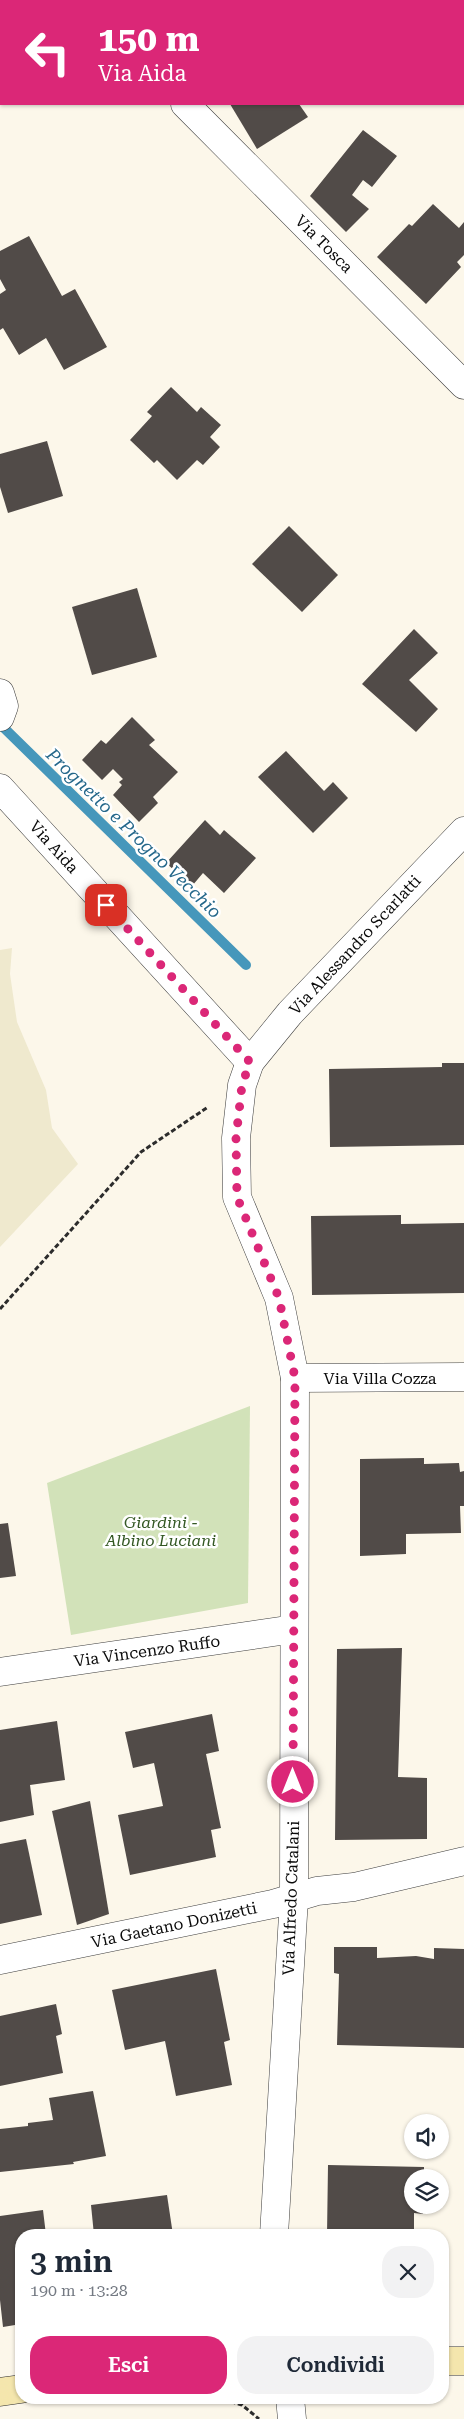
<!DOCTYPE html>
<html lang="it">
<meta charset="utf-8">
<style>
:root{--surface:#fff;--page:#f2f2f3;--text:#1f2937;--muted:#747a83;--accent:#db2777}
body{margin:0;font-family:"Roboto Serif",serif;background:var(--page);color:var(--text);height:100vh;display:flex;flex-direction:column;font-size:19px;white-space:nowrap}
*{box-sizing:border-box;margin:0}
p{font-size:16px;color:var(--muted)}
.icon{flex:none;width:28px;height:28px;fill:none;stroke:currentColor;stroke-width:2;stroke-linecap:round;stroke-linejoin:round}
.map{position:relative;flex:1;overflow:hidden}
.side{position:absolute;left:15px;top:2229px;width:434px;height:175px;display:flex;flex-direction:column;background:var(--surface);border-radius:20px;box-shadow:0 1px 4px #0004}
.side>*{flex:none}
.top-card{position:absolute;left:0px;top:0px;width:465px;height:105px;box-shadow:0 1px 4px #0004;background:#db2777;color:#fff;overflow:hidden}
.buttons{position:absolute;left:404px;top:2114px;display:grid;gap:10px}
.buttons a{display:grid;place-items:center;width:45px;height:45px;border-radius:50%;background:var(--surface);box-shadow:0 1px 4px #0004;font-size:25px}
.pin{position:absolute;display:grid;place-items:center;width:42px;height:42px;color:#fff;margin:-21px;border-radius:10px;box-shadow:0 2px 8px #0006}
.me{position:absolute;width:55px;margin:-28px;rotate:0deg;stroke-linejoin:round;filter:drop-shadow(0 0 4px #0008)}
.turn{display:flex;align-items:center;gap:18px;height:105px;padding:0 15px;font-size:22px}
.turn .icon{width:65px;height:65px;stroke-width:2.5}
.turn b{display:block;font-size:35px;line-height:42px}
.round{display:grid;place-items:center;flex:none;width:52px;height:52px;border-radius:20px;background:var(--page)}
.summary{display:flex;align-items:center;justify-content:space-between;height:85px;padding:0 15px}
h1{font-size:30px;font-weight:600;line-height:38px}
.cta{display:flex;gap:10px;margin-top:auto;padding:10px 15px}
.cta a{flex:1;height:58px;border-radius:20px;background:var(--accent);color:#fff;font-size:20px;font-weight:600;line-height:58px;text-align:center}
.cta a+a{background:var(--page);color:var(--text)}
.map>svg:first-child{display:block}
</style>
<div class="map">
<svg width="464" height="2419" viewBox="0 0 464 2419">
<rect width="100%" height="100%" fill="#fcf7ea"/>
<polygon fill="#efe9ce" points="12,948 10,974 17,1022 46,1090 52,1128 78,1164 0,1247 0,950"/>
<polygon fill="#d2e2b9" points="250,1406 248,1603 71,1635 47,1483"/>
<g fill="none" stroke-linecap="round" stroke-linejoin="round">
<polyline stroke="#4697bb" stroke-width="10" points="0,724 246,965"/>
</g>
<g fill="#514b48">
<polygon points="230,104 299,104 308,117 257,149"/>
<polygon points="363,130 397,156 372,187 363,180 352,195 369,209 346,232 310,196"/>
<polygon points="433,204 459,228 464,222 464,255 457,262 461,267 426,304 377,257 409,224 412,226"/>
<polygon points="29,236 62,296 75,289 107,347 64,370 46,338 19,355 3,328 0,330 0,294 6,290 0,279 0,251"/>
<polygon points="171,387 197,412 201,407 221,425 210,437 220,447 203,465 197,460 177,480 157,460 154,463 130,440 152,416 147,412"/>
<polygon points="47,441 63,496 8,513 0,487 0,454"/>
<polygon points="289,526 338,575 302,612 252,564"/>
<polygon points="137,588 157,657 92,675 72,607"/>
<polygon points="414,629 438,653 409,680 438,709 416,732 362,684"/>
<polygon points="132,717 155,740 149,745 178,772 153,797 158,803 139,822 113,795 122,785 119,782 123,779 113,769 102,780 82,760 101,740 106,744"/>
<polygon points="286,751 324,791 333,782 348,798 313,833 258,777"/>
<polygon points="205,820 220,835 224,830 256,858 224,893 203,873 192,886 166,863"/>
<polygon points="442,1063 464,1063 464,1145 330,1147 329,1069 442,1067"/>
<polygon points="401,1215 401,1224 464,1223 464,1293 312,1295 311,1216"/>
<polygon points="424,1458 424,1464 459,1463 460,1472 464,1471 464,1506 460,1506 461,1533 406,1534 406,1554 360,1556 360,1459"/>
<polygon points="8,1523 16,1576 0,1578 0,1524"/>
<polygon points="402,1648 398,1777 427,1778 427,1839 335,1840 337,1649"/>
<polygon points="212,1714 219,1751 206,1754 221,1828 211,1830 216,1857 130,1875 118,1815 163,1806 154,1763 133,1768 125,1732"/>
<polygon points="57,1721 65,1780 30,1785 34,1815 0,1822 0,1730"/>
<polygon points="90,1801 109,1914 77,1925 52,1811"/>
<polygon points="26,1839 42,1915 0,1924 0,1844"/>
<polygon points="334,1947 377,1947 377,1958 416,1956 434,1959 434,1948 464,1949 464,2048 337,2045 339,1974 334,1973"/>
<polygon points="216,1969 230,2040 224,2042 232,2085 176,2096 165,2041 125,2050 112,1990"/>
<polygon points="56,2004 62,2034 56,2036 63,2073 0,2086 0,2016"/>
<polygon points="93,2091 106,2156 73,2162 74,2164 0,2172 0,2129 28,2126 28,2123 53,2120 49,2098"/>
<polygon points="328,2165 424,2167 424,2178 412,2178 412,2205 423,2205 423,2214 414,2213 414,2235 327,2235"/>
<polygon points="167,2195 173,2235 94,2235 91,2205"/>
<polygon points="43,2210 46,2235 21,2235 21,2324 3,2327 0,2300 0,2216"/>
<polygon points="201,2230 200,2235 182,2235 182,2234"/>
</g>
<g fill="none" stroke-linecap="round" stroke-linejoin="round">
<defs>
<g id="street">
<polyline points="109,0 110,1"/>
<polyline points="185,104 464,385"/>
<polyline points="0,693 4,706 0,717"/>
<polyline points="0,788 250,1062"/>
<polyline points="295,1378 464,1377"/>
<polyline points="0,1672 294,1629"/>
<polyline points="0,1960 273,1904 317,1891 354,1887 464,1861"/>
<polyline points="274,2235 294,1898 295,1378 279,1298 237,1197 236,1138 242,1085 250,1062 290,1013 464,831"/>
<polyline points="290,2398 292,2419"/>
</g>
<g id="secondary">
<polyline points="442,2361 464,2361"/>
<polyline points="0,2392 21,2389"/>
</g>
</defs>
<use href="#street" stroke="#3d3d3d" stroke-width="29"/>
<use href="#secondary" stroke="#2c2c2c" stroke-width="29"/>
<g stroke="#2c2c2c" stroke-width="3" stroke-dasharray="5 2.5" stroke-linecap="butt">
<polyline points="0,1309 141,1152 208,1107"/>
<polyline points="201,2398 226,2400 242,2405 259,2419"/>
</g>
<use href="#street" stroke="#fff" stroke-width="28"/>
<use href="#secondary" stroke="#f4e6ad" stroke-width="28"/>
</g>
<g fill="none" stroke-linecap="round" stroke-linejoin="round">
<polyline stroke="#db2777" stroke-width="9" stroke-dasharray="0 16.2" points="106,905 250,1062 242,1085 236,1138 237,1197 279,1298 295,1378 293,1782"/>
</g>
<g text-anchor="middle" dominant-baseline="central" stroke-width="5" stroke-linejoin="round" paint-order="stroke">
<g font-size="16" fill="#0a0a0a" stroke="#fff">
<text transform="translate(324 244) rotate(45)">Via Tosca</text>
<text transform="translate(54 847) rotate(48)">Via Aida</text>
<text transform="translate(355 945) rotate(-47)">Via Alessandro Scarlatti</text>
<text x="380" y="1378">Via Villa Cozza</text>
<text transform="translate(147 1651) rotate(-8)">Via Vincenzo Ruffo</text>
<text transform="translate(291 1898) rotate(-88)">Via Alfredo Catalani</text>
<text transform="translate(174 1925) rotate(-12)">Via Gaetano Donizetti</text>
</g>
<g font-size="16" font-style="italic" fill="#345824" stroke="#fff">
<text x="161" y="1522">Giardini -<tspan x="161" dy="18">Albino Luciani</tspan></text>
</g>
<g font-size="18" font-style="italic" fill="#25688b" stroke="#fff">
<text transform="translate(134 833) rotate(44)">Prognetto e Progno Vecchio</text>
</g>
</g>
</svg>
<div class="buttons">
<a><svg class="icon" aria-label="sound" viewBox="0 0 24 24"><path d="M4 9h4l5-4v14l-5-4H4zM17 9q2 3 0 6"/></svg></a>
<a><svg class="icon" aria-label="layers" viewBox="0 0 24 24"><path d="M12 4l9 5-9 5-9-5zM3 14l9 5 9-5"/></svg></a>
</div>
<div class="pin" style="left:106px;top:905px;background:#d93025"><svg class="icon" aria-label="arrive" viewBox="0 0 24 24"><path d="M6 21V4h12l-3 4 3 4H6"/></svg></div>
<svg class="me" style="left:293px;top:1782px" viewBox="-20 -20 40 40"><circle r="17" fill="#db2777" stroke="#fff" stroke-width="3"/><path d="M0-11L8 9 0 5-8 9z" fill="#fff"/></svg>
<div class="top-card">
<div class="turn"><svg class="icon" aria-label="left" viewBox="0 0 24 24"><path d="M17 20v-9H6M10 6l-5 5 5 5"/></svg><div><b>150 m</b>Via Aida</div></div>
</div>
<section class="side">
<div class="summary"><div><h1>3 min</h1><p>190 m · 13:28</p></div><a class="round"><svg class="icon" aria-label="close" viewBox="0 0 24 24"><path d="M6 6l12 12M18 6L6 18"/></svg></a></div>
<div class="cta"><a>Esci</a><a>Condividi</a></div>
</section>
</div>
